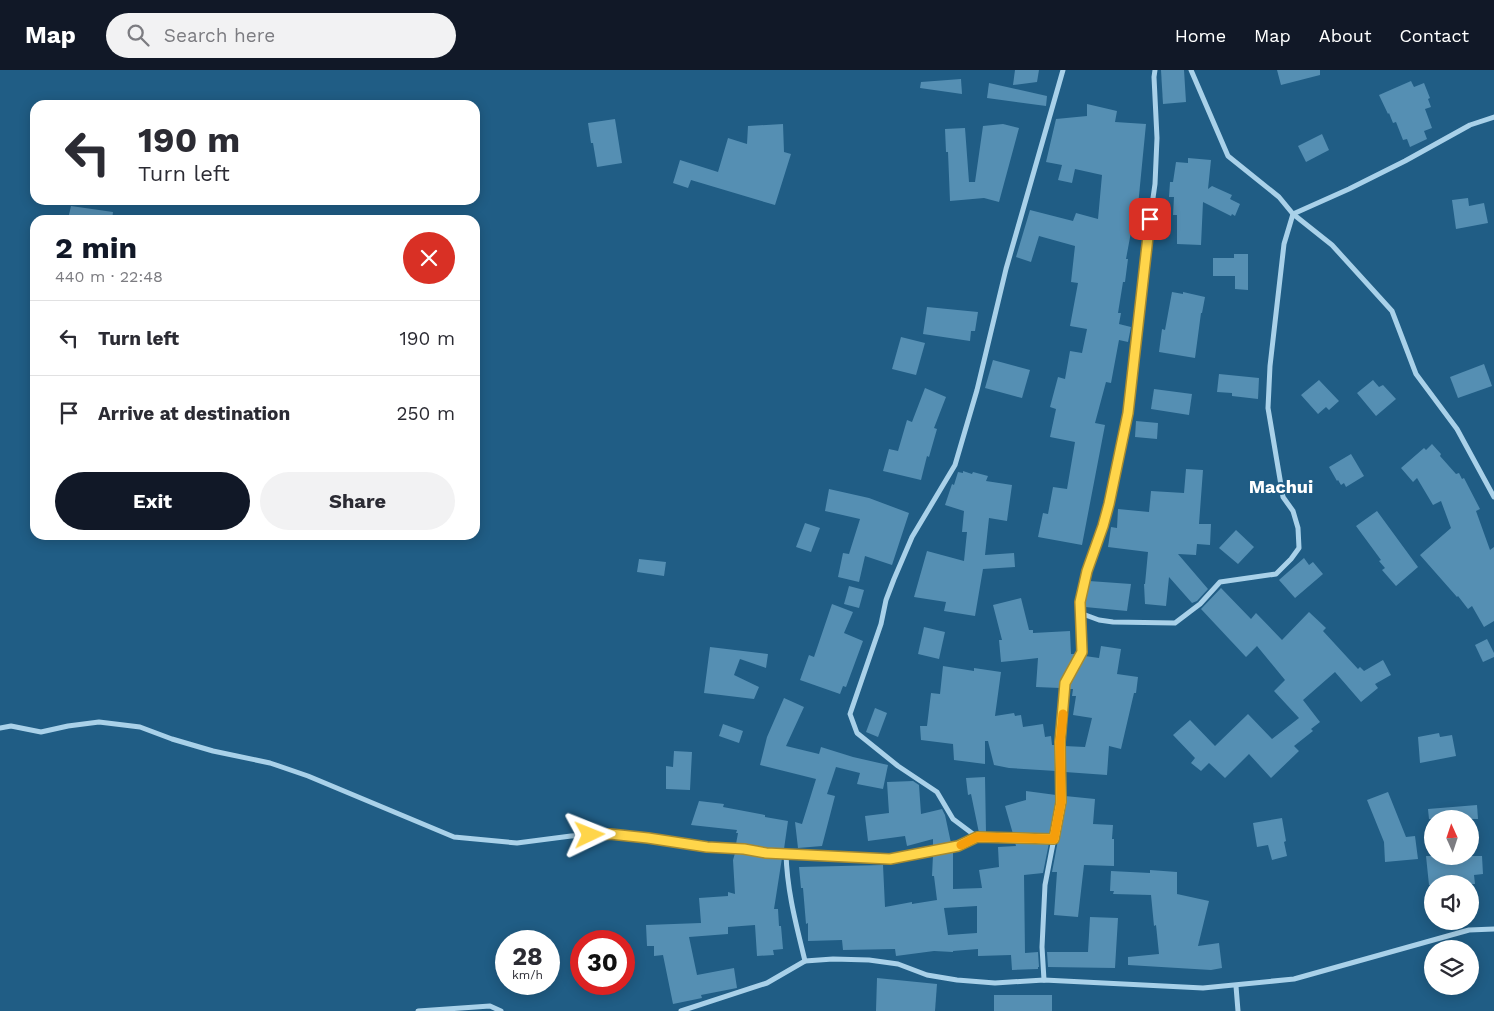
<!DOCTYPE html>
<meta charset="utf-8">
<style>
:root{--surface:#fff;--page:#f2f2f3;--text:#2b2b33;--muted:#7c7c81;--line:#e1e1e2;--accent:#111827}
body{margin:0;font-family:"Work Sans",sans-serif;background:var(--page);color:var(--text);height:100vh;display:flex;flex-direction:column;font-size:19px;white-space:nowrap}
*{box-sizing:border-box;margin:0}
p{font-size:16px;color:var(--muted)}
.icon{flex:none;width:28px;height:28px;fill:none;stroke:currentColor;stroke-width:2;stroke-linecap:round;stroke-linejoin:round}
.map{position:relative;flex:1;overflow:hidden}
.side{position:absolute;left:30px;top:145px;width:450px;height:325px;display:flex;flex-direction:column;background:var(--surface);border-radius:15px;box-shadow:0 2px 12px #0003}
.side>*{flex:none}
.banner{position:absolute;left:30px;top:30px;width:450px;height:105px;border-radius:15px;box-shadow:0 2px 12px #0003;background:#fff;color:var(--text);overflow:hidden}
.needle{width:32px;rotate:357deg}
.fabs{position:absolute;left:1424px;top:740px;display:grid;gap:10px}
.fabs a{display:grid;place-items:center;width:55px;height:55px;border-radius:50%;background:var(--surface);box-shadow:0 2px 12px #0003;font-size:25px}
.speed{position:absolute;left:495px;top:860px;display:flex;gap:10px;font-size:25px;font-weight:700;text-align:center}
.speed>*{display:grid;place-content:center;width:65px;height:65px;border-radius:50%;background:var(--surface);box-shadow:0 2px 12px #0003;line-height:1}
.speed small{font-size:12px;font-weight:400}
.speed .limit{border:8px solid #d22;background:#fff;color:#111}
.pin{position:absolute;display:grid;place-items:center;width:42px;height:42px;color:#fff;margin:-21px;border-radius:10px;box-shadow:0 2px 8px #0006}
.me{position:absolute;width:55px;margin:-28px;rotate:88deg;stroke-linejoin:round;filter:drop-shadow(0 0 4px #0008)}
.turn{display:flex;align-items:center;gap:18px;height:105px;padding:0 25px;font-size:22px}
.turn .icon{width:65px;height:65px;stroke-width:2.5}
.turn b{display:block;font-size:35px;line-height:42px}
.round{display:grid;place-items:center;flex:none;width:52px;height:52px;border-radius:26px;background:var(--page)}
.head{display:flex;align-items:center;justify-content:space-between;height:85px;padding:0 25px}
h1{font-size:30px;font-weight:700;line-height:38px;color:var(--accent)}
.action{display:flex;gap:10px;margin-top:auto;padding:10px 25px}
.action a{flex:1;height:58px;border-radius:30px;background:var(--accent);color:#fff;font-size:20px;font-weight:700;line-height:58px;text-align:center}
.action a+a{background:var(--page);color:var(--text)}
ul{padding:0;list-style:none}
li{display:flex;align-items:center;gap:15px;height:75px;padding:0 25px;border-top:1px solid var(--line)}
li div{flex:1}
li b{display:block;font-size:19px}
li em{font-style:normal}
header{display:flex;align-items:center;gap:30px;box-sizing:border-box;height:70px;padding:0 25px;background:var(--accent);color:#fff}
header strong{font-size:24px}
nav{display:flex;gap:28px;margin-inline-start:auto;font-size:18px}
.search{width:350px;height:45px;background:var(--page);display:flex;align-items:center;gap:12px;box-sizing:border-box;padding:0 18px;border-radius:28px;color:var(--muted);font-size:19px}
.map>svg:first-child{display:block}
</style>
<header>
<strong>Map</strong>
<div class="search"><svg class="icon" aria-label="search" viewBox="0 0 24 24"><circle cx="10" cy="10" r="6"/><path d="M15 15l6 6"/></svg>Search here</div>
<nav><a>Home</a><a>Map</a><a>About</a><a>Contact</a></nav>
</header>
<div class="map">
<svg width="1494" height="941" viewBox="0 0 1494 941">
<rect width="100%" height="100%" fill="#205d85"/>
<g fill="#558fb3" fill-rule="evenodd">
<polygon points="1015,0 1039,0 1037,12 1013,15"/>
<polygon points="1161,0 1184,0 1186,32 1163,34"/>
<polygon points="1277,0 1320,0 1320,5 1281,15"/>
<polygon points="961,9 962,24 920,18 921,12"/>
<polygon points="1411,11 1414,17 1424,13 1430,28 1428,29 1431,37 1425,39 1432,58 1424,61 1427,69 1410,77 1407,69 1403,70 1396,52 1393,53 1389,43 1388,44 1379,25"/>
<polygon points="989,13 1047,26 1046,36 987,28"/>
<polygon points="1087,34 1117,41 1115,52 1146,54 1137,146 1134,146 1126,189 1128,189 1125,212 1123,212 1118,243 1121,243 1119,254 1131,257 1128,272 1119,270 1111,313 1106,312 1095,353 1105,355 1082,475 1038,467 1043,443 1048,444 1053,417 1067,419 1075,372 1050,367 1056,339 1050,337 1058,307 1065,309 1070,281 1082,283 1087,259 1070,256 1078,213 1071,212 1075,176 1039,166 1031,192 1016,187 1030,140 1073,151 1076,143 1098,149 1102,105 1075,99 1072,113 1058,110 1062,95 1046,92 1056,49 1087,46"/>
<polygon points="615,49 622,93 597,97 593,73 591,73 588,53"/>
<polygon points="783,54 784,82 791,84 775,135 691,110 688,118 673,113 680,90 718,102 728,68 747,74 748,56"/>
<polygon points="1003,54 1019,58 999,132 984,128 950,131 948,82 946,82 945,59 965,58 969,112 975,112 983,56"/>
<polygon points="1322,64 1329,80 1306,92 1298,76"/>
<polygon points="1188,88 1211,90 1208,119 1212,116 1232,125 1230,129 1240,134 1235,146 1232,144 1231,146 1203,132 1201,175 1177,174 1177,145 1173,145 1174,127 1169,127 1170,112 1173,112 1176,92 1188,93"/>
<polygon points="1468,128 1469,136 1484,133 1488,153 1456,159 1452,130"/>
<polygon points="71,136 113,142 112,150 68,149"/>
<polygon points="1234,184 1248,184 1248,220 1235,219 1235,206 1213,206 1213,188 1234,188"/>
<polygon points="1172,222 1183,224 1183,222 1205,227 1202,243 1201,243 1195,288 1159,282 1162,259 1165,260"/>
<polygon points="927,237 978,242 975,261 971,261 970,271 923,264"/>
<polygon points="901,267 925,273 916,305 892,299"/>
<polygon points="993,290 1030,300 1022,328 985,318"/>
<polygon points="1484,294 1492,316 1458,328 1450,307"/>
<polygon points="1219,304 1259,308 1258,329 1232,326 1232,323 1217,322"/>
<polygon points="1319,310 1339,331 1329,340 1326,337 1318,344 1301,325"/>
<polygon points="1373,310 1379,317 1383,315 1396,329 1376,346 1357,323"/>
<polygon points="925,318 946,327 934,358 937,359 929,387 927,386 921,410 883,401 889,379 898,381 907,350 912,352"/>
<polygon points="1154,319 1192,324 1189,345 1151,339"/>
<polygon points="1136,351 1158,353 1157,369 1135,367"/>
<polygon points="1432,374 1441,384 1440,386 1456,404 1459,403 1462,409 1464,408 1480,439 1476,441 1490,480 1494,477 1494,551 1484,557 1472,536 1468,539 1458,526 1457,527 1420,485 1451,458 1441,431 1433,435 1417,408 1413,412 1401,398 1424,378 1426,380"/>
<polygon points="1351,384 1364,406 1346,417 1344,413 1341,415 1338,410 1337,411 1329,397"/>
<polygon points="1186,399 1203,400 1199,454 1211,454 1210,475 1197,474 1196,485 1178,484 1208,519 1197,531 1192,533 1169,507 1166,536 1145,534 1144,514 1145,514 1148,482 1108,477 1111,457 1117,458 1118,439 1149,442 1151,421 1184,423"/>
<polygon points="963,401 972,404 973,402 988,406 986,411 1012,415 1007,451 989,448 985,485 1014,483 1015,497 983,499 975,546 944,541 946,532 914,527 927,481 964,491 967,462 962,462 964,441 945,435 952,414 954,415 958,402 963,403"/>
<polygon points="829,419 869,428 909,443 892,495 865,486 859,512 838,507 843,483 849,484 860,449 825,441"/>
<polygon points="1377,441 1418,497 1396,516 1382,500 1385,498 1379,491 1381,490 1356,456"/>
<polygon points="805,453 820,458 811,482 796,477"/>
<polygon points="1236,460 1254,477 1238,494 1219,478"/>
<polygon points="1304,488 1309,495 1313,492 1323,504 1295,528 1279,510"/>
<polygon points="639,489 666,492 664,506 637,502"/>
<polygon points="1089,511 1131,514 1127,541 1085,537"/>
<polygon points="849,516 864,520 859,538 844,534"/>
<polygon points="1221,518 1251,549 1256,543 1282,570 1309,542 1326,558 1323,561 1358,599 1360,597 1364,601 1383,590 1391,605 1375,614 1378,618 1361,632 1335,602 1303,630 1320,652 1311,659 1313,661 1294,676 1299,681 1271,708 1249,684 1225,708 1209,693 1201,701 1191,693 1195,688 1173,665 1190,650 1215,676 1248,644 1272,669 1299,648 1274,621 1285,610 1257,576 1246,587 1201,539"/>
<polygon points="1021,528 1029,560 1033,560 1033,563 1070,561 1071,584 1076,584 1061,611 1060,618 1036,617 1038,588 1001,592 999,570 1002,570 993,535"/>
<polygon points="832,534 853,542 844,563 863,571 846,617 843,616 840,624 800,610 809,585 814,587"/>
<polygon points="924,557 945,562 939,589 918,584"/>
<polygon points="1487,569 1494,583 1494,587 1483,592 1475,575"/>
<polygon points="1101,576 1121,579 1117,604 1138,607 1136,623 1134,623 1121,679 1109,676 1107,705 1065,702 1064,676 1085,677 1092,648 1073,645 1076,626 1072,626 1073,619 1069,619 1069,614 1085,586 1099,588"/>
<polygon points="710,577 768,584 766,598 740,589 734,605 759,617 754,629 704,623"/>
<polygon points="943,596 974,601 974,598 1001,602 995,646 1014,643 1015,646 1021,645 1023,657 1043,654 1045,667 1051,666 1052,675 1056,675 1056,701 1009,698 994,695 988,671 985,671 985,694 954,690 953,674 921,670 920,656 927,656 931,623 940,624"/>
<polygon points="784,628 804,637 786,676 819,684 821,677 853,687 888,695 883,719 857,714 860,703 836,697 827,724 835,726 822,776 798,778 795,752 802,754 816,709 760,695 767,667"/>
<polygon points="875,638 887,643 878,667 866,662"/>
<polygon points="723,654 743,661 739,673 719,666"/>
<polygon points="1439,663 1440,667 1452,665 1456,686 1420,693 1418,667"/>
<polygon points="674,681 692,682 690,720 666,719 666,696 673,697"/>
<polygon points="985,707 986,763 979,763 971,724 968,725 966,708"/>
<polygon points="913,711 919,715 921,744 942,739 945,745 951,773 933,776 933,769 907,776 905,766 868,771 865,746 889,743 887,712"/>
<polygon points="1026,721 1056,725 1057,732 1050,765 1013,764 1005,736 1026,730"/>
<polygon points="1388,722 1406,767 1415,766 1418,789 1385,792 1384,772 1367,730"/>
<polygon points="1065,726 1095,729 1093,754 1113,755 1112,769 1114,769 1114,796 1084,795 1078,847 1054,845 1057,802 1052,802 1065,733"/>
<polygon points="699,731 724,734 723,737 765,745 765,747 788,751 784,779 767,779 736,774 738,763 736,763 737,760 691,755"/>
<polygon points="1477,735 1478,749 1429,749 1428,739"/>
<polygon points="1282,748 1286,771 1284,772 1287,786 1272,790 1268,775 1257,777 1253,753"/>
<path d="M1015,772L1049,773L1043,803L1024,805L1025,883L1038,882L1039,897H1038V899L1012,900L1011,885L978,886V879L953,881V882L934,881L896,886L895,879L843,880L842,870L808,871V853L806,854L803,818H801L799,797L883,795L885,837L912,832V834L937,830L934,806H932L933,785L953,781V819L982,818L979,800L999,797L998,777L1016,776ZM977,836V863L948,865L944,838Z"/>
<polygon points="735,783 782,788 774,839 778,839 779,856 781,856 783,879 773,880 774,885 757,886 755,855 728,857 728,864 689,867 697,905 734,898 737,918 701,925 702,928 673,934 663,885 654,886 654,876 647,876 646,855 701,853 699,828 728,826 728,822 735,824 733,790"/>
<polygon points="1426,786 1482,786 1483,804 1474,805 1475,814 1429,815"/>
<polygon points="1150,800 1177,802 1177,824 1209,831 1198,876 1219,873 1222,898 1211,900 1128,895 1128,887 1159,884 1156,855 1154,856 1151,825 1113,824 1114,821 1110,821 1111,801 1150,803"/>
<polygon points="1090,847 1118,848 1115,898 1048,897 1047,882 1088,882"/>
<polygon points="877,908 937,914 935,941 876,941"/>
<rect x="994" y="925" width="58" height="16"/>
</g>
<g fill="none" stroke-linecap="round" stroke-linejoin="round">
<g stroke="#a9d1e9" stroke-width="5">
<polyline points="1191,0 1228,86 1279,127 1293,144 1332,175 1392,241 1416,304 1457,359 1494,427"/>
<polyline points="1080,543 1099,550 1113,552 1175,553 1200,534 1220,512 1276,504 1291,489 1299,478 1298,458 1293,441 1283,427 1268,338 1270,296 1284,174 1293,144 1349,119 1405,91 1470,55 1494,47"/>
<polyline points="0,658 11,656 41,662 68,656 99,652 140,657 172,669 213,681 270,693 308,706 454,767 517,773 571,766 610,764 648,768 707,777 745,779 766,783 890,789 958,776 977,767"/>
<polyline points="1054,769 977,767 953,749 937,722 898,696 857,663 850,644 881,554 886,530 894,509 912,467 955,395 977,320 1006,199 1063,0"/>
<path d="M786,783C787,821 796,854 805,891"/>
<polyline points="1044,910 1042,877 1045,815 1061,732 1060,672 1065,613 1082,582 1080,532 1087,501 1103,456 1109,434 1128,343 1145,184 1155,114 1157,68 1154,7 1155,0"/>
<polyline points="1236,916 1238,941"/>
<polyline points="418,941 490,936 501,941"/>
<polyline points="681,941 767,913 805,891 833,889 869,890 898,894 927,905 957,910 995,913 1044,910 1203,918 1294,909 1469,860 1494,859"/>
</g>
</g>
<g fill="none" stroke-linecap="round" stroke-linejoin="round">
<defs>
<polyline id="route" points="590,765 610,764 648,768 707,777 744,779 766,783 890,789 958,776 977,767 1054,769 1061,732 1060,672 1065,613 1082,582 1080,532 1087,501 1103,456 1109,434 1128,343 1150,149"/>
</defs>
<use href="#route" stroke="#a68a30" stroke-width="12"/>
<use href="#route" stroke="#ffd54a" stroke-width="9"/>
<polyline stroke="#f59e0b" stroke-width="9" points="961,775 977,767 1054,769 1061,732 1060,672 1063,644"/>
</g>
<g text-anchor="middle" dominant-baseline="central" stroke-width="4" stroke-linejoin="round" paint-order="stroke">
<g font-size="18" font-weight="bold" fill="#fff" stroke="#205d85">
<text x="1281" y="416">Machui</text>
</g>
</g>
</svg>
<div class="fabs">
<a><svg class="needle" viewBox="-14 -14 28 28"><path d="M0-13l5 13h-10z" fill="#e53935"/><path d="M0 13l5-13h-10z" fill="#7c7c81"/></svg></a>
<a><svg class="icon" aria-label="sound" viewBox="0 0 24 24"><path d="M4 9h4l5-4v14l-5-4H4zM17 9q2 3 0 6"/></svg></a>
<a><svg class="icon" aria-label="layers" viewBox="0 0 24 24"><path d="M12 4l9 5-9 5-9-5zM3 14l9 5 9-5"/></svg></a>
</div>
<div class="speed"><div>28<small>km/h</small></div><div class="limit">30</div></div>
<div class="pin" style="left:1150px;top:149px;background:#d93025"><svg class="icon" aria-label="arrive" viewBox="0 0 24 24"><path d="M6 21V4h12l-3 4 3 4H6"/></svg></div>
<svg class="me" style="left:590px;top:765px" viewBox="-20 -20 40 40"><path d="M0-17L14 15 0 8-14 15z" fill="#ffd54a" stroke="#fff" stroke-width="4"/></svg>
<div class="banner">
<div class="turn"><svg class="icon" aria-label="left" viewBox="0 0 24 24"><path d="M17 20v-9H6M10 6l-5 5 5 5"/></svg><div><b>190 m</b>Turn left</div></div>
</div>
<section class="side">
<div class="head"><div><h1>2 min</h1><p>440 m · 22:48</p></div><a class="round" style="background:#d93025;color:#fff"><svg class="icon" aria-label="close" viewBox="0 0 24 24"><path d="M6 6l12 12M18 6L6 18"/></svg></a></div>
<ul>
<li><svg class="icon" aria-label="left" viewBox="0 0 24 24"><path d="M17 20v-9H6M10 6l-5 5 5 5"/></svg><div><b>Turn left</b></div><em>190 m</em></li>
<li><svg class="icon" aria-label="arrive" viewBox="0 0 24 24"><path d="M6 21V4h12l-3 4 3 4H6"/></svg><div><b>Arrive at destination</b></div><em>250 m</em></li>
</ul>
<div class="action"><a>Exit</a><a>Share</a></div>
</section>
</div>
